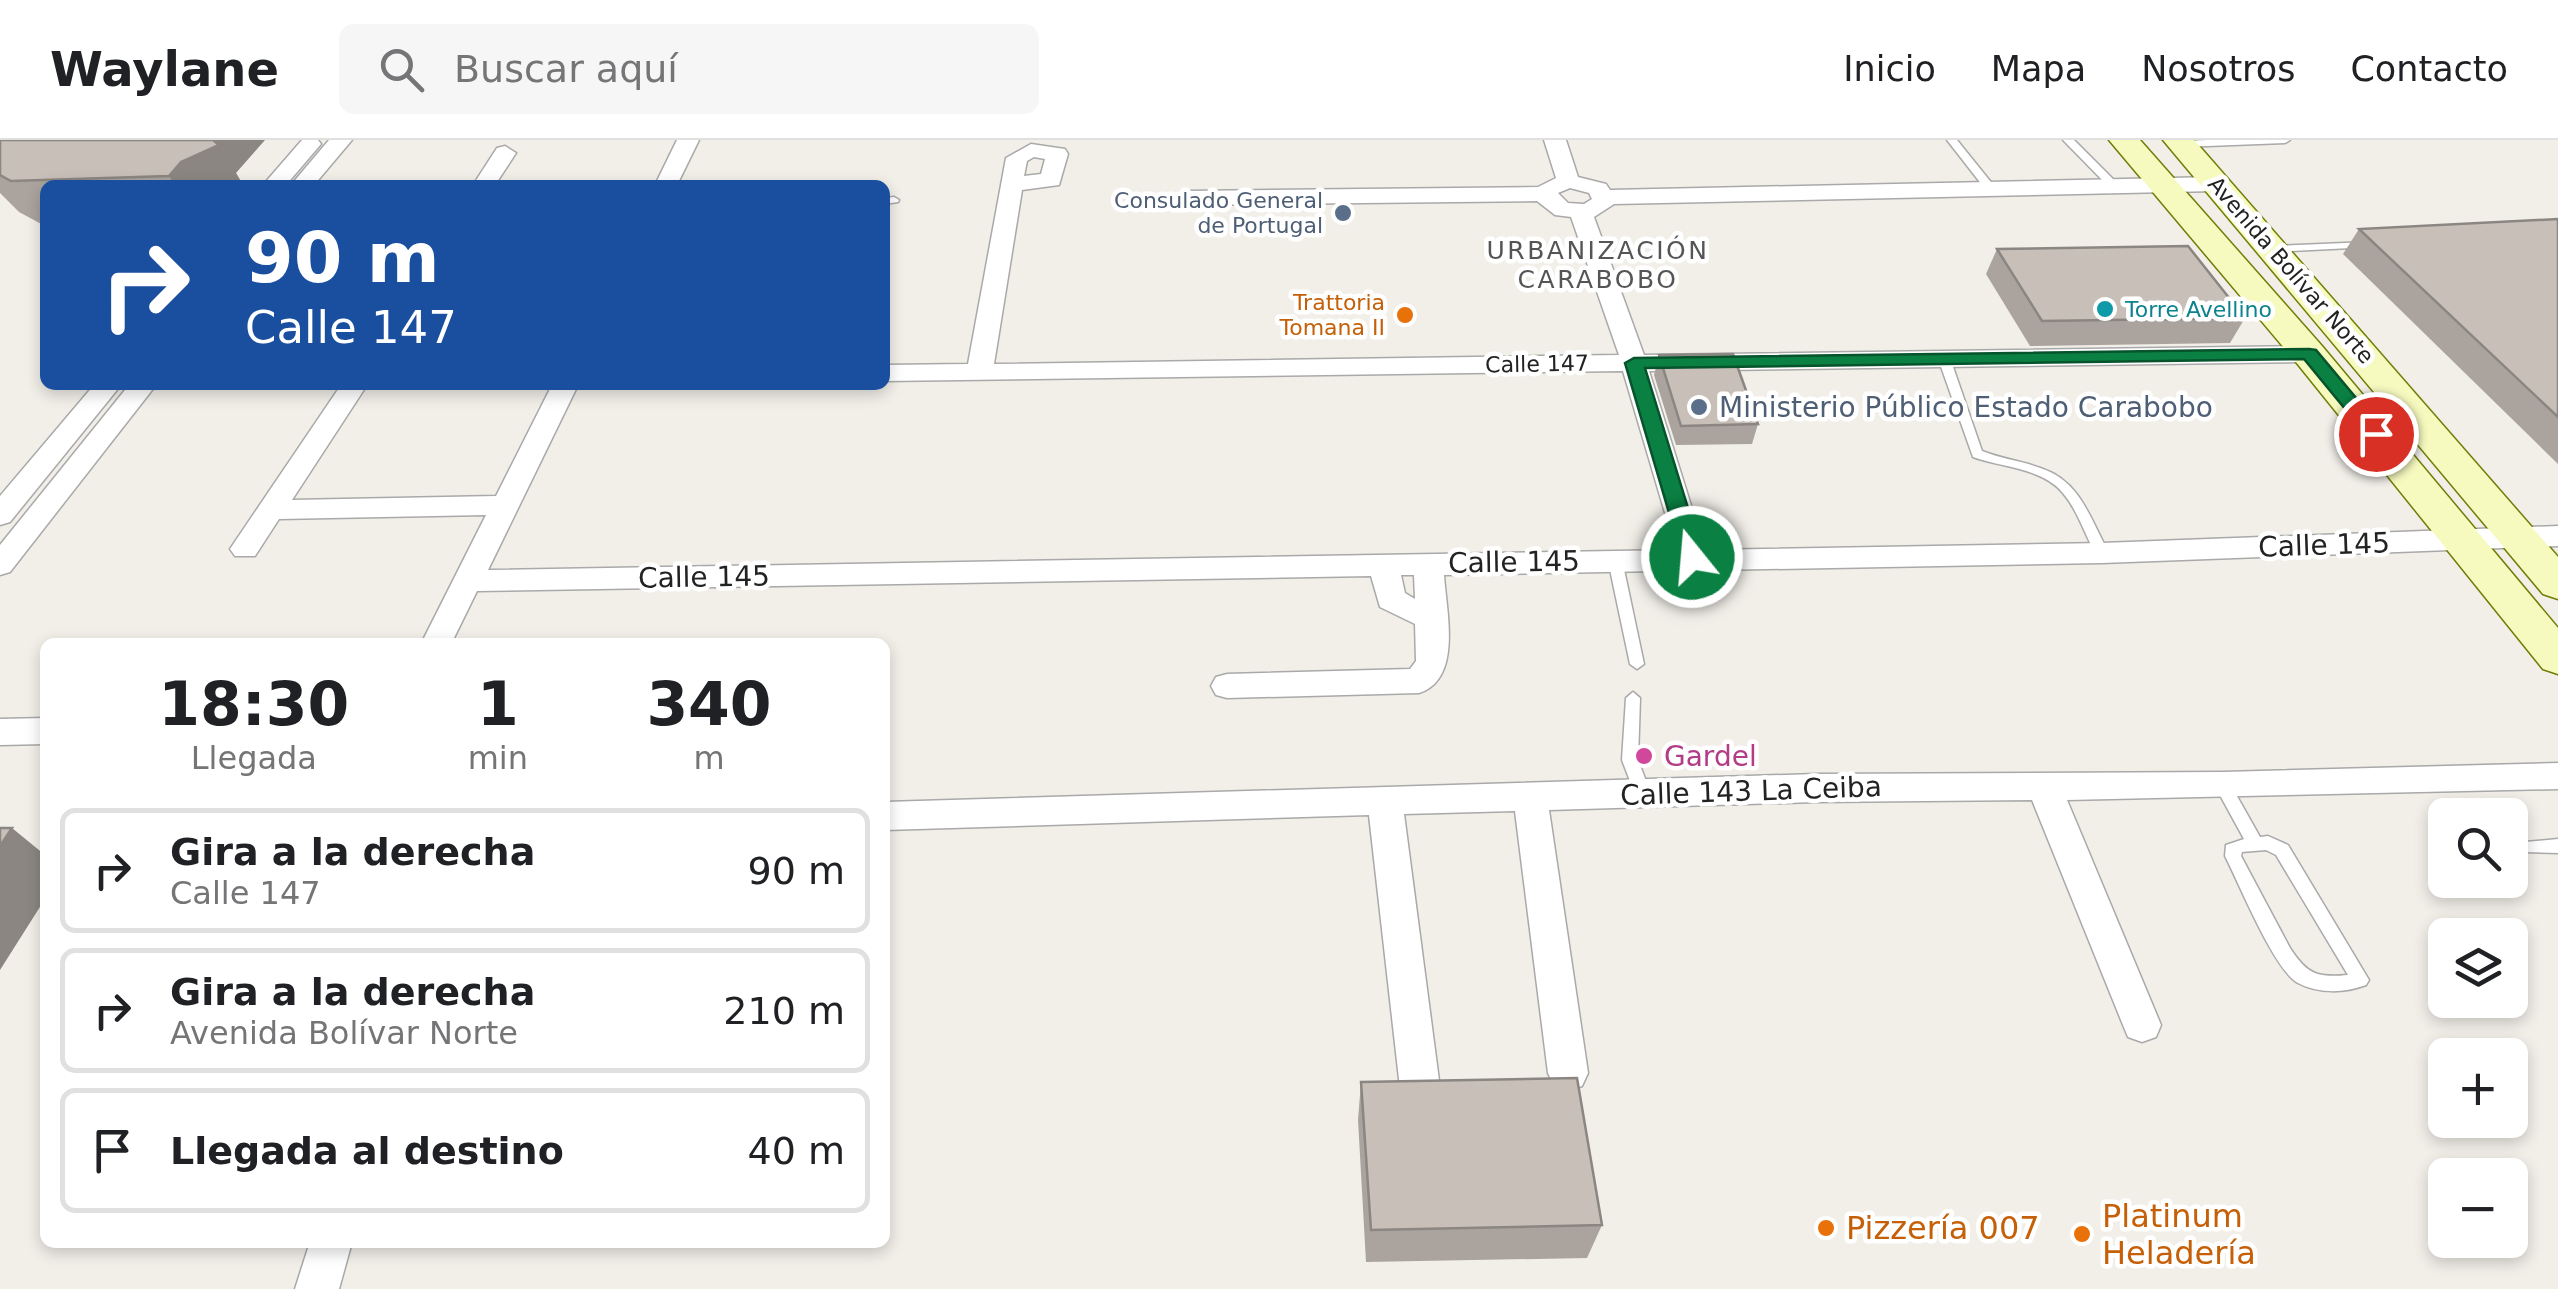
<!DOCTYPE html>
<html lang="es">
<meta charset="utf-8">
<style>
:root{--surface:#fff;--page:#f6f6f6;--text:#202124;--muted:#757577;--line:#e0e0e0}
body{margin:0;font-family:"DejaVu Sans",sans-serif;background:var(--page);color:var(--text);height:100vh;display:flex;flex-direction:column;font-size:38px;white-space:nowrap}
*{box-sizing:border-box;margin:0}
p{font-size:32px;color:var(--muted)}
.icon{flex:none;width:55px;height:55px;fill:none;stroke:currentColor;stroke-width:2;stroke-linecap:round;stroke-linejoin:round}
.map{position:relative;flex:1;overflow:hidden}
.side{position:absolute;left:40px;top:498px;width:850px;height:610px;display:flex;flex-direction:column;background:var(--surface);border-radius:15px;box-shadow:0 5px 15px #0003}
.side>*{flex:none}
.guide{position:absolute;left:40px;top:40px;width:850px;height:210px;border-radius:15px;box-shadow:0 5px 15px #0003;background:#1a4fa0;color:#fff;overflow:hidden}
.fabs{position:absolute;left:2428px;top:658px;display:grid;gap:20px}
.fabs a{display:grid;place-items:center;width:100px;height:100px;border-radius:15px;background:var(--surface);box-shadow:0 5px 15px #0003;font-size:50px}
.pin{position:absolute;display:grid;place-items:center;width:85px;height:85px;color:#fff;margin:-42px;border:5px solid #fff;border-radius:50%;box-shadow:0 2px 10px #0007}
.me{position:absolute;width:110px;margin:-55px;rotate:343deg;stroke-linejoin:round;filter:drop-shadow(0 0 8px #0008)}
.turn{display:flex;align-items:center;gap:35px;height:210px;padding:0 40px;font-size:45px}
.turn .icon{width:130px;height:130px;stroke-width:2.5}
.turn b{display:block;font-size:70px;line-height:85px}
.eta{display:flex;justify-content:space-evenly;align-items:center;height:170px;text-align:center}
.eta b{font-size:60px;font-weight:700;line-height:70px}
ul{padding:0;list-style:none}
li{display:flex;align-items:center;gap:30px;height:125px;margin:0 20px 15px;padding:0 20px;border:5px solid var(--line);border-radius:15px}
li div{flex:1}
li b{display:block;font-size:38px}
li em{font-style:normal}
header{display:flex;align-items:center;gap:60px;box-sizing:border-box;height:140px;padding:0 50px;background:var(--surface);border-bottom:2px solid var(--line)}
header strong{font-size:48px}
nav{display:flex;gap:55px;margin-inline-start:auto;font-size:35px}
.search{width:700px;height:90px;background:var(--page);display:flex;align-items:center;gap:25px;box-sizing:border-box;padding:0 35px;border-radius:15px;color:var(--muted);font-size:38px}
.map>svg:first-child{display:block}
</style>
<header>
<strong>Waylane</strong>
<div class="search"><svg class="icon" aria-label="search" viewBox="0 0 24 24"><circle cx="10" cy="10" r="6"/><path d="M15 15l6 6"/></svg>Buscar aquí</div>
<nav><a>Inicio</a><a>Mapa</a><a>Nosotros</a><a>Contacto</a></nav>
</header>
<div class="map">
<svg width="2558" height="1149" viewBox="0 0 2558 1149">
<rect width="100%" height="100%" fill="#f2efe9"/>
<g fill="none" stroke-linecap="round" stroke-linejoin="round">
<defs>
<g id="lane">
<polygon points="1947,0 1957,0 1994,46 1994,50 1986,50"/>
<polygon points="2063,0 2074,0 2118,44 2118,48 2110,48"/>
<polygon points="2208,0 2290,0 2285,3 2182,7 2177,4 2182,1"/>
<polygon points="894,57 899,60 898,62 885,64 885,58"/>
<polygon points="2368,102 2372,103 2372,107 2272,112 2267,109 2272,106"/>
<path d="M1945,217L1951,221L1982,311C2002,319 2023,321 2043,329C2081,342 2091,381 2109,413L2107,416H2097C2085,396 2078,370 2062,352C2042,328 2000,327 1973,317L1939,221Z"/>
<polygon points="1615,415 1622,420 1644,524 1637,529 1630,524 1608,420"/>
<polygon points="1633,552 1640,558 1638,620 1651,654 1649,658 1637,658 1635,654 1622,620 1626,558"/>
<path d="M2223,640L2229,642L2260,697L2268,696L2288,705L2369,840L2366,845C2345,853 2319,854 2298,843C2274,830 2239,743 2225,716L2226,705L2244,699L2215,646L2217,642ZM2266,710L2276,715L2348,835C2317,838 2307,834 2290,808L2241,716L2242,712Z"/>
<polygon points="2558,699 2558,713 2525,712 2523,707 2525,702"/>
</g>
<g id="street">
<polygon points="302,0 318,0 321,4 286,45 263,45"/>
<polygon points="329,0 352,0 314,45 291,45"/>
<polygon points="677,0 699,0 677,45 655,45"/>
<path d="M1544,0H1566L1578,37L1606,44L1610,50L2216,37L2227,44L2216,51L1614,64L1594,77L1644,215L2309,206L2322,214L2309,222L1649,231L1705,410L2102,403L2558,386V406L2102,423L1444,435C1446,470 1463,539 1419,553L1227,558L1216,555L1211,546L1216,537L1227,534L1410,529L1416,521L1415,484L1380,467L1371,436L477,451L452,502H422L486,375L279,379L255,416H235L230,409L341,245H367L292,360L496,356L552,245H578L488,430L1676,410L1623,231L885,241V225L968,224L1006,18L1031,4L1065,9L1068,14L1059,45L1022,50L994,224L1619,215L1571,77L1555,75L1537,61L1189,65L1178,58L1189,51L1538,47L1556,38ZM1034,17L1045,19L1041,34L1024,36L1027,21ZM1570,48L1589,53L1592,59L1584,64L1568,63L1558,53ZM1401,435H1414L1415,459L1405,453Z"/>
<polygon points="505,6 516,13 495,45 473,45 497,8"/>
<polygon points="94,245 121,245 10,382 0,385 0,356"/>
<polygon points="129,245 156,245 10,432 0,435 0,405"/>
<polygon points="45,578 45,604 0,605 0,579"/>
<polygon points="2558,623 2558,649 2067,660 2161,885 2156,897 2142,902 2128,897 2123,885 2032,660 1816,662 1549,670 1588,933 1582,946 1568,951 1554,946 1548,933 1515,671 1404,674 1440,948 1434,961 1420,967 1406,961 1400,948 1369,675 885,690 885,662 1816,634 2223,632"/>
<polygon points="310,1102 352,1102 339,1149 295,1149"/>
</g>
<g id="secondary">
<polygon points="2109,0 2140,0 2322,206 2558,488 2558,534 2543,529 2296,222"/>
<polygon points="2163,0 2194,0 2558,417 2558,459 2543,454"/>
</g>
</defs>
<use href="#lane" stroke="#a9a9a9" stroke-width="3"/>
<use href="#street" stroke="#a9a9a9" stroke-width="3"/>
<use href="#secondary" stroke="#707d05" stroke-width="3"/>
<use href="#lane" fill="#fff" fill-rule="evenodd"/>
<use href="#street" fill="#fff" fill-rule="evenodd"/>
<use href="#secondary" fill="#f7fabf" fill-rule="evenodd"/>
</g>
<g fill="#aba49e">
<polygon points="0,0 236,33 243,45 45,45 45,86 19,72 0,53"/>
<polygon points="2558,79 2558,324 2343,114 2359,89"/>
<polygon points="1997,109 2245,178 2230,203 2030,206 1986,134"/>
<polygon points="1659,215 1758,284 1752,304 1676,305 1654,235"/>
<polygon points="1361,942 1602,1085 1587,1118 1366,1122 1358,980"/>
</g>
<g fill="#8b8681">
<polygon points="209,0 265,0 236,33 243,45 175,45 169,36 181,22"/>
<polygon points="12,688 45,715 45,759 0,830 0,706"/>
</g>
<g fill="#c7bfb8" stroke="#8b8681" stroke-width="2.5">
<polygon points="0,0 213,0 219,5 181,22 169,36 11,41 0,35"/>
<polygon points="2558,79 2558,277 2359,89"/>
<polygon points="2188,106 2245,178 2042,181 1997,109"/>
<polygon points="1733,214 1758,284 1681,286 1659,215"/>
<polygon points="0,688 12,688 0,706"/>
<polygon points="1577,938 1602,1085 1371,1090 1361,942"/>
</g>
<polygon fill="#0b8043" stroke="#07532c" stroke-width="2.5" points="2309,209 2316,210 2382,289 2382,298 2369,298 2304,219 1645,228 1703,417 1692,424 1682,417 1625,223 1634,218"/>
<g fill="#5c6f8a" stroke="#fff" stroke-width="4">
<circle cx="1343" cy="73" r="10"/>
<circle cx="1699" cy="267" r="10"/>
</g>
<circle fill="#0f9aa8" stroke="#fff" stroke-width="4" cx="2105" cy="169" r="10"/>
<g fill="#e8710a" stroke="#fff" stroke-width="4">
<circle cx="1405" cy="175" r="10"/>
<circle cx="1826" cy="1088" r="10"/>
<circle cx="2082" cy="1094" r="10"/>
</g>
<circle fill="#d1479c" stroke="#fff" stroke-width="4" cx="1644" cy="616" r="10"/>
<g text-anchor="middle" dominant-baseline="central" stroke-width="9" stroke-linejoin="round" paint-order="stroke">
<g font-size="22" fill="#4e5e75" stroke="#fff" text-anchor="end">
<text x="1323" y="60">Consulado General<tspan x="1323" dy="25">de Portugal</tspan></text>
</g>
<g font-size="22" fill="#222" stroke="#fff">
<text transform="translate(2291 130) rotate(49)">Avenida Bolívar Norte</text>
<text transform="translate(1537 224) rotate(-1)">Calle 147</text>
</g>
<g font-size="22" fill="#c56008" stroke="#fff" text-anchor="end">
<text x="1385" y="162">Trattoria<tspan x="1385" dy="25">Tomana II</tspan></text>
</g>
<g font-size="22" fill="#0d838f" stroke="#fff" text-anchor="start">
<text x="2125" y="169">Torre Avellino</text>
</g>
<g font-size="25" letter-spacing="2.5" fill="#555" stroke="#fff">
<text x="1598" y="110">URBANIZACIÓN<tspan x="1598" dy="29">CARABOBO</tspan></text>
</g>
<g font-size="28" fill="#4e5e75" stroke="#fff" text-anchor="start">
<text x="1719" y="267">Ministerio Público Estado Carabobo</text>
</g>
<g font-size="28" fill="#222" stroke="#fff">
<text transform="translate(2324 405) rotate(-2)">Calle 145</text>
<text transform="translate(1514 422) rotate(-1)">Calle 145</text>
<text transform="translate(704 437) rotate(-1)">Calle 145</text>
<text transform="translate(1751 651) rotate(-2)">Calle 143 La Ceiba</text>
</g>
<g font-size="28" fill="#b23c85" stroke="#fff" text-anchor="start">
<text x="1664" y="616">Gardel</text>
</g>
<g font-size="32" fill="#c56008" stroke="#fff" text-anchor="start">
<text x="2102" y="1076">Platinum<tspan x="2102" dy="37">Heladería</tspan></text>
<text x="1846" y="1088">Pizzería 007</text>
</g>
</g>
</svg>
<div class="fabs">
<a><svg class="icon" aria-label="search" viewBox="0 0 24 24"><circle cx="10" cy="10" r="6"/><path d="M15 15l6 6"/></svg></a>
<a><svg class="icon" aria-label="layers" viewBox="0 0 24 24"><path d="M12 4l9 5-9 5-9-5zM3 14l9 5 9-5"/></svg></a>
<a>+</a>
<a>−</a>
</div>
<div class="pin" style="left:2376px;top:294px;background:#d93025"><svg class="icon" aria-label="arrive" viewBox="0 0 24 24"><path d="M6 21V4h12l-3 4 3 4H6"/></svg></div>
<svg class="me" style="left:1692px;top:417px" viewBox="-20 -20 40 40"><circle r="17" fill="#0b8043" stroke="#fff" stroke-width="3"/><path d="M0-11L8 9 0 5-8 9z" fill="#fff"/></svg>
<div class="guide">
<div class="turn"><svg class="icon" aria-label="right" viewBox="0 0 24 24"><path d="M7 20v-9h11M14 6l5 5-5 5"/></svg><div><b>90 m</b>Calle 147</div></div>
</div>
<section class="side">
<div class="eta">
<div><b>18:30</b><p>Llegada</p></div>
<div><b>1</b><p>min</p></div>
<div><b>340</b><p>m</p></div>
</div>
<ul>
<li><svg class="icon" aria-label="right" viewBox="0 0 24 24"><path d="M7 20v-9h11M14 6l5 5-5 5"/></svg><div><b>Gira a la derecha</b><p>Calle 147</p></div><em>90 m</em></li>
<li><svg class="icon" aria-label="right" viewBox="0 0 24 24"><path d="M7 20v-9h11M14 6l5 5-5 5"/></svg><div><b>Gira a la derecha</b><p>Avenida Bolívar Norte</p></div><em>210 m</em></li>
<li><svg class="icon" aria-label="arrive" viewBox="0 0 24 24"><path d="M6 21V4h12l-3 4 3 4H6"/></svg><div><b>Llegada al destino</b></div><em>40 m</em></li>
</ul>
</section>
</div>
